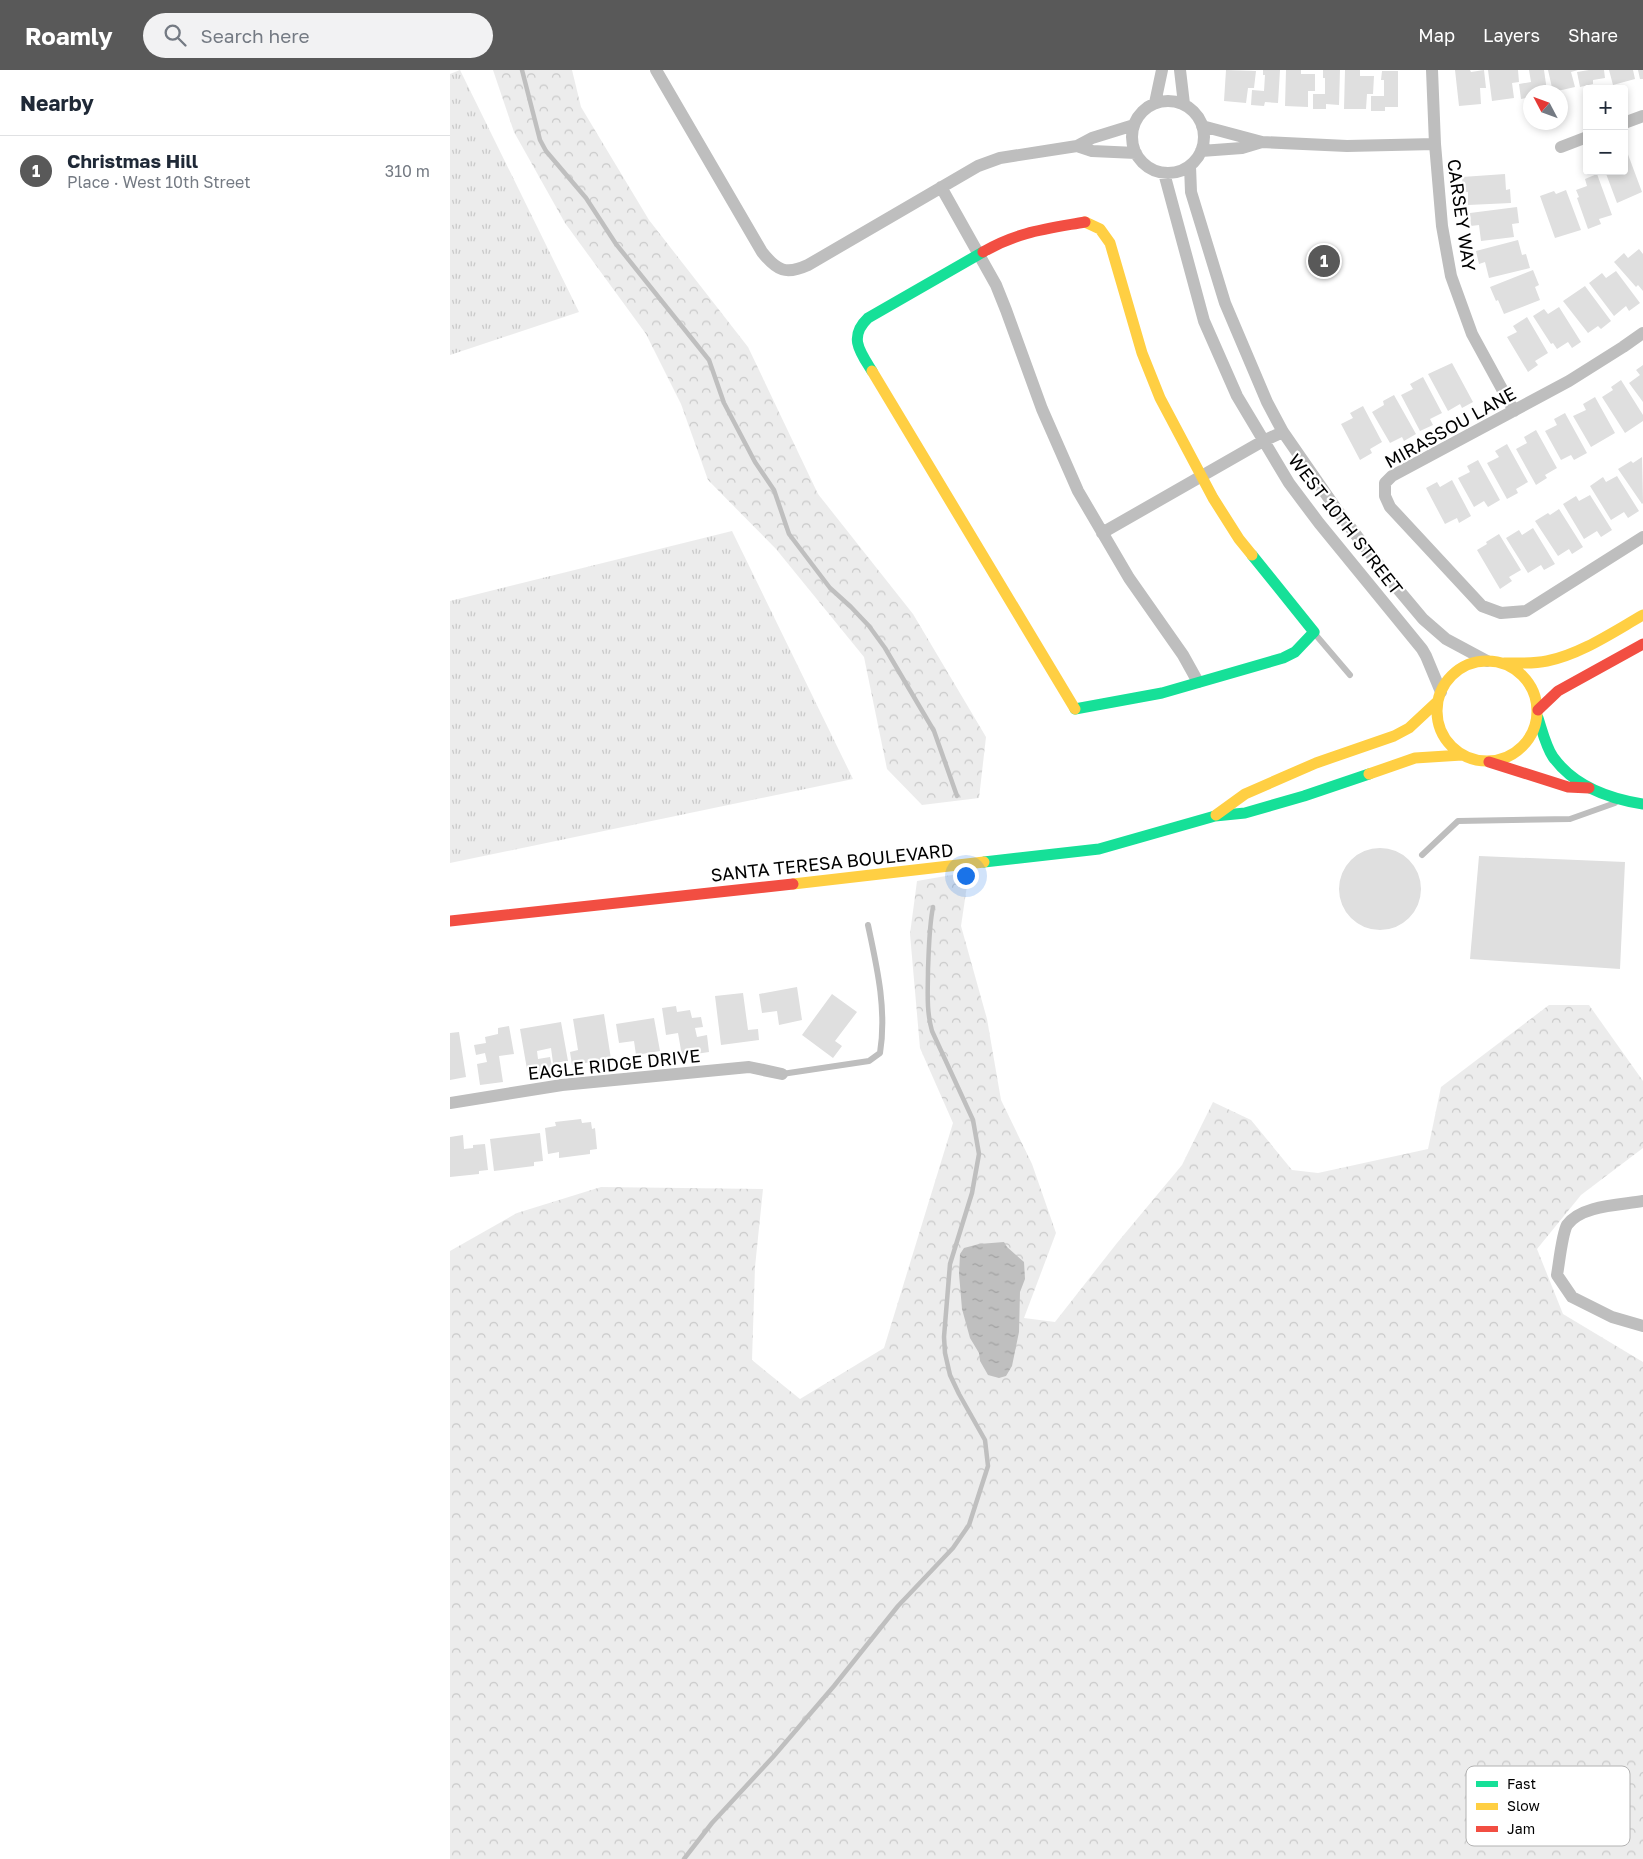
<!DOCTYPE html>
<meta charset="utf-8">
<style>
body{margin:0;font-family:"Golos Text",sans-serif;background:#f2f2f3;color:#1f2937}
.controls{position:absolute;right:15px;top:15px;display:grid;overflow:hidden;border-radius:5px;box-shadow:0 2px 8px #0003}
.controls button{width:45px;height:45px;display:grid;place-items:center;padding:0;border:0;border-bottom:1px solid #e0e1e3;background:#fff;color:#1f2937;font:25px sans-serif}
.compass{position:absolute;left:1073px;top:15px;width:45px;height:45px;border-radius:50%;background:#fff;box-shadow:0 2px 8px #0003;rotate:311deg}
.you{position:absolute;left:515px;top:805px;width:18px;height:18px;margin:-12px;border:4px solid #fff;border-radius:50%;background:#1a73e8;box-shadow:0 0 0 8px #1a73e833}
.badge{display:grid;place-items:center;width:32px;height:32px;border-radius:50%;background:#595959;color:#fff;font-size:16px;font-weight:700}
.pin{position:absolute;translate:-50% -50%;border:2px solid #fff;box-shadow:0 1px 5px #0006}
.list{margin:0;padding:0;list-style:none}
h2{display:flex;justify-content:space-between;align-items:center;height:65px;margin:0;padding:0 20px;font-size:21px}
h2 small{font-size:16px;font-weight:400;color:#747a83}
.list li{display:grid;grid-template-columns:32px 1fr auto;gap:15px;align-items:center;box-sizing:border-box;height:70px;padding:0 20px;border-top:1px solid #e0e1e3}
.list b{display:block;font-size:19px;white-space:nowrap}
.list p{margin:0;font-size:16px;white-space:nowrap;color:#747a83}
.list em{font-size:16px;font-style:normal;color:#747a83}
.icon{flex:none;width:28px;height:28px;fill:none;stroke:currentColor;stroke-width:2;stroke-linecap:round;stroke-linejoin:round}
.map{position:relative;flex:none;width:1193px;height:1789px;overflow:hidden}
header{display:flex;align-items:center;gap:30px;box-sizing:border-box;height:70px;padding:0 25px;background:#595959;color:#fff}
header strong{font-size:24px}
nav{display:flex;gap:28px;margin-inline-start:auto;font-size:18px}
.search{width:350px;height:45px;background:#f2f2f3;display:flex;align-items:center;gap:12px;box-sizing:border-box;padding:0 18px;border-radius:28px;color:#747a83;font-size:19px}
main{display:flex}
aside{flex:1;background:#fff}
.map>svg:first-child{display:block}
</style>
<header>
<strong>Roamly</strong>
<div class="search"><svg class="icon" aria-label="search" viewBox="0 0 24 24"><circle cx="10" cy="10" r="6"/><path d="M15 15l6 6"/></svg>Search here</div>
<nav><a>Map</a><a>Layers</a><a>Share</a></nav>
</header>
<main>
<aside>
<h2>Nearby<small></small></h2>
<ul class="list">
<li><span class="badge">1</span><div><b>Christmas Hill</b><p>Place · West 10th Street</p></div><em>310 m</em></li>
</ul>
</aside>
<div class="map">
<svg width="1193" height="1789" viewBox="0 0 1193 1789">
<defs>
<pattern id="grass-tufts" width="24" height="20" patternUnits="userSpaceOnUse" patternTransform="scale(1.25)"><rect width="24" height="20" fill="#ececec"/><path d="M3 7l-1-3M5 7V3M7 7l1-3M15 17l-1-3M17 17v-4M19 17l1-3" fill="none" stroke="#c9c9c9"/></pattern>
<pattern id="forest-crowns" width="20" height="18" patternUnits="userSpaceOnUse" patternTransform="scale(1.25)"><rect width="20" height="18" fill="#ececec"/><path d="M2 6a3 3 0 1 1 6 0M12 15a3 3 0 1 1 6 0" fill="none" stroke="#c9c9c9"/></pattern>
<pattern id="water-ripples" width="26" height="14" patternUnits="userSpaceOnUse" patternTransform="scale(1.25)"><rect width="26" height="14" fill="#bfbfbf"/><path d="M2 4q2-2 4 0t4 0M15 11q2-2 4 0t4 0" fill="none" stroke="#a2a2a2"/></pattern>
</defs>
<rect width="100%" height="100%" fill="#fff"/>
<path fill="url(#grass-tufts)" d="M10,0L129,242L0,285V4Z
M282,461L403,709L0,793V531Z"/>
<path fill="url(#forest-crowns)" d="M43,0H122L131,37L199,150L298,277L368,424L463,544L536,667L529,728L472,735L437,699L414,587L326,479L258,410L231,334L196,264L115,153L64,62Z
M519,802L511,856L537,949L551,1030L582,1094L606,1163L574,1248L605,1252L667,1173L732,1095L763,1032L801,1050L842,1100L868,1103L978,1079L991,1017L1099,935H1139L1193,1011V1078L1131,1125L1087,1179L1113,1244L1193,1292V1789H0V1181L67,1143L151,1117L313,1119L305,1197L302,1290L350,1329L434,1278L503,1053L470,978L460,864L467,811Z"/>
<path fill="url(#water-ripples)" d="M554,1172L557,1177L574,1192L575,1209L570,1222L569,1262L562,1296L556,1306L549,1308L538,1305L530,1291L529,1283L520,1268L512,1239L509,1204L510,1184L514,1178L529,1174Z"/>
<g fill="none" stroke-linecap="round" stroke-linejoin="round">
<path stroke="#bfbfbf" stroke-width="4.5" d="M72,0L90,70L96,81L136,128L166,174L259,290L274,333L305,392L324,420L339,464L380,518L401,537L419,556L435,578L484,661L507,726
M234,1789L262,1753L323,1687L384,1616L448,1536L503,1478L519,1455L538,1396L535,1370L509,1324L500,1305L495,1283L494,1267L500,1194L522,1123L529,1084L523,1050L482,961C476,940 478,920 478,899C479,878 479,857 483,837"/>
</g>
<path fill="#dfdfdf" d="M776,0L806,1L804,18H798L796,33L774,31Z
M813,0H830L828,33L815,32L814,36L801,35L802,20L814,21L815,5H813Z
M836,0H851V4H865V21H858V37L835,36Z
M873,0H890L889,35L876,34V39H863V24H875V8H873Z
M895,0H910V6H924L923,24H917L916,39H894Z
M1005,0H1020L1021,2L1034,0L1036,18H1030L1031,34L1009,36Z
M1038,0H1068L1069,12L1062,13L1064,28L1042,31Z
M1079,0H1094L1097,21L1080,22V27L1071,29L1069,14L1081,12Z
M1098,0H1128L1121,2L1125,17L1103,22Z
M1139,0H1154L1155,8L1143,10V14L1130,17L1127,2Z
M1159,0H1183L1185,9L1163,15Z
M1188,0H1193V9H1190Z
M932,1H948V37H935V41H921V26H934V10H931Z
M1176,79L1192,122L1167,133L1155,101H1174V80Z
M1055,104L1056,120L1060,119L1061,133L1018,135V122H1013L1012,107Z
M1147,104L1162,145L1149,149L1151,154L1138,159L1127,128L1129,127L1126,120L1137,116L1135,109Z
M1116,120L1131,160L1105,168L1090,126L1104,121L1106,124Z
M1067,137L1069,153L1062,154L1064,167L1031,171L1029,155L1021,156L1020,143Z
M1068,170L1072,185L1076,184L1080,198L1039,208L1035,192L1029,194L1026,181Z
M1189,179L1193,184V221L1188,215L1186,217L1164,192L1174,183L1178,188Z
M1083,200L1089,215L1085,217L1090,230L1054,244L1048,230L1046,231L1040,217Z
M1166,201L1190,233L1179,241L1176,236L1164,246L1139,213L1152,203L1156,208Z
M1135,216L1161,251L1151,259L1148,256L1138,263L1113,231Z
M1109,237L1131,272L1122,278L1118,272L1107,279L1103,273L1101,274L1083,246L1094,239L1098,244Z
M1077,247L1098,283L1085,291L1088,295L1078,302L1057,267L1067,262L1063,256Z
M1002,293L1023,332L1012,338L1010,334L998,341L978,304Z
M1193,295V332L1179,313L1190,305L1186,300Z
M973,307L992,343L980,349L983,355L970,361L951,325L963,319L960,314Z
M1171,310L1193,345V351L1175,363L1152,327L1163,320L1161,317Z
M944,325L966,364L954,371L952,367L940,373L922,342L934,335L933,331Z
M1145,327L1165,363L1141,377L1123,346L1136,340L1133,334Z
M913,336L932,372L920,379L922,383L910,390L891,354L903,348L900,343Z
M1115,343L1137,383L1124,390L1121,385L1111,390L1095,361L1107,355L1104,349Z
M1086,360L1107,398L1095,405L1097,408L1086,415L1066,379L1077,373L1074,367Z
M1057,374L1078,412L1066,419L1068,423L1057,429L1037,393L1049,387L1045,381Z
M1192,387L1193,433L1192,434L1168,399L1181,391L1183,393Z
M1028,390L1050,430L1038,437L1034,431L1024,437L1008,408L1020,402L1017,396Z
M1167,406L1189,441L1178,448L1174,442L1161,450L1140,416L1153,407L1156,412Z
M1002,410L1021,446L1009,453L1007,448L995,454L976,418L987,412L990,417Z
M1140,425L1162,460L1151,467L1147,461L1134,469L1113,434L1126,426L1129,431Z
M1109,439L1133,477L1122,484L1119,479L1108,486L1085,451L1098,443L1100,445Z
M1083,458L1105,494L1094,500L1091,495L1078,503L1056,468L1069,460L1072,465Z
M1049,464L1071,500L1059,507L1062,511L1050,519L1027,480L1037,474L1036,472Z
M889 819a41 41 0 1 1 82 0a41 41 0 1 1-82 0Z
M1029,786L1175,792L1170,899L1020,889Z
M347,917L352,950L329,955L327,941L312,943L309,924Z
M293,923L298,960L308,959L309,970L271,975L265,926Z
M382,924L407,942L385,971L392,976L383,988L352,965Z
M226,936L227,942L240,940L242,948L251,947L253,957L245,958L247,967L257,965L259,982L232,986L228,963L216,965L212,938Z
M154,944L161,989L122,995L120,982L128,980L123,949Z
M204,948L210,981L186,985L184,971L169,973L166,954Z
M111,952L118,991L103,993L101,978L87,981L88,989L100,987L103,1001L78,1005L70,959Z
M59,956L64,984L49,986L53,1012L30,1015L27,994L37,992L35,983L26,985L24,975L36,973L35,967L48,964V958Z
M9,962L16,1007L0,1010V963Z
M131,1049L132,1053L141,1052L142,1059L145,1058L147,1079L140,1080V1084L109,1088V1082L98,1084L95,1058L106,1056L105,1052Z
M90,1063L93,1091L84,1092V1096L44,1101L40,1069Z
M13,1065L14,1079L23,1078V1075L35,1074L38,1100L29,1101V1104L0,1107V1067Z"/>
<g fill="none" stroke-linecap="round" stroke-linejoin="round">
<path stroke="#bebebe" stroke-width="6" d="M865,564L900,605
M972,785L1008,751L1120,749L1165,733
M332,1004L419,991L430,983C437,940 427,897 418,855"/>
<path stroke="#bebebe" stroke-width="12" d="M206,0L312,182C327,201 336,205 358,195L528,96L550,88L627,76L642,68L684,55
M730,0L734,34
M982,0L985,74L992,156L1001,206L1022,264L1064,341
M682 67a36 36 0 1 1 72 0a36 36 0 1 1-72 0Z
M705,33L712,0
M1174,53L1193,46
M752,56L812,72L897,76L985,74
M627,76L642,81L686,83
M1111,77L1137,67
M751,81L792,78L812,72
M740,96L741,122L775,233L817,332L833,362L887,440L942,512L973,549L996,569L1037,591
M714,103L754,251L787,326L839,413L869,453L972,579L976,586L991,622
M491,117L546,215L556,240L592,339L628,421L679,508L733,585L748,612
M1193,263L1173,277L1119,311L942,406L935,413V426L940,437L1032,536L1051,543L1076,541L1193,467
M652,463L813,371L833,362
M0,1033L112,1015L299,997L332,1004
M1193,1131C1171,1135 1131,1135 1117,1155C1112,1164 1109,1194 1107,1205L1122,1227L1162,1247L1193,1256"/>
<path stroke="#16e098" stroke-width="11" d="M422,301C410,282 398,267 418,248L533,182
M625,639L712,623L833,588L845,582L864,562L802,485
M1088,648C1092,660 1096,677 1103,687C1124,716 1160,729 1193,734
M534,792L649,779L765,746L795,743L854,726L919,704"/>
<path stroke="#ffcf43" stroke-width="11" d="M635,152L650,159L660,173L692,283L710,328L763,428L789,469L802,485
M422,301L625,639
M987 641a50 50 0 1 1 100 0a50 50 0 1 1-100 0Z
M1054,593C1068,593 1083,594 1097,591C1131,584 1163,562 1193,545
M919,704L965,688L1012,685
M766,745L795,724L866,693L944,666L959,658L988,631
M343,814L534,792"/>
<path stroke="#f24e42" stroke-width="11" d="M533,182C567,162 596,159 635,152
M1088,640L1108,621L1193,574
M1039,692L1118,717L1139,718
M0,851L343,814"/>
</g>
<g text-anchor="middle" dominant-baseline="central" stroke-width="4.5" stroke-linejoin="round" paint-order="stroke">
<g font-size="18" fill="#000" stroke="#fff">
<text transform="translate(1012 145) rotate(82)">CARSEY WAY</text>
<text transform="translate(1000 357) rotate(-29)">MIRASSOU LANE</text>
<text transform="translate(896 454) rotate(52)">WEST 10TH STREET</text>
<text transform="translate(382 792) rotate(-6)">SANTA TERESA BOULEVARD</text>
<text transform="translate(164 994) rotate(-6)">EAGLE RIDGE DRIVE</text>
</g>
</g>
<rect x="1016" y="1696" width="164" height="80" rx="8" fill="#fff" stroke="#b2b2b2" stroke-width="1"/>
<rect x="1026" y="1711" width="22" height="6" fill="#16e098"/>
<rect x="1026" y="1733" width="22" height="7" fill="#ffcf43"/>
<rect x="1026" y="1756" width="22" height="6" fill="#f24e42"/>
<g font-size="14" fill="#000">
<text x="1057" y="1719">Fast</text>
<text x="1057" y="1741">Slow</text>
<text x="1057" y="1764">Jam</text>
</g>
</svg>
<div class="controls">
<button>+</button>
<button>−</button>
</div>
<svg class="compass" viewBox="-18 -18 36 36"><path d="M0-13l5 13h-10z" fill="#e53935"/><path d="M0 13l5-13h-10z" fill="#747a83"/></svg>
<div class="you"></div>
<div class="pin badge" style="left:874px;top:191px">1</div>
</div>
</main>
